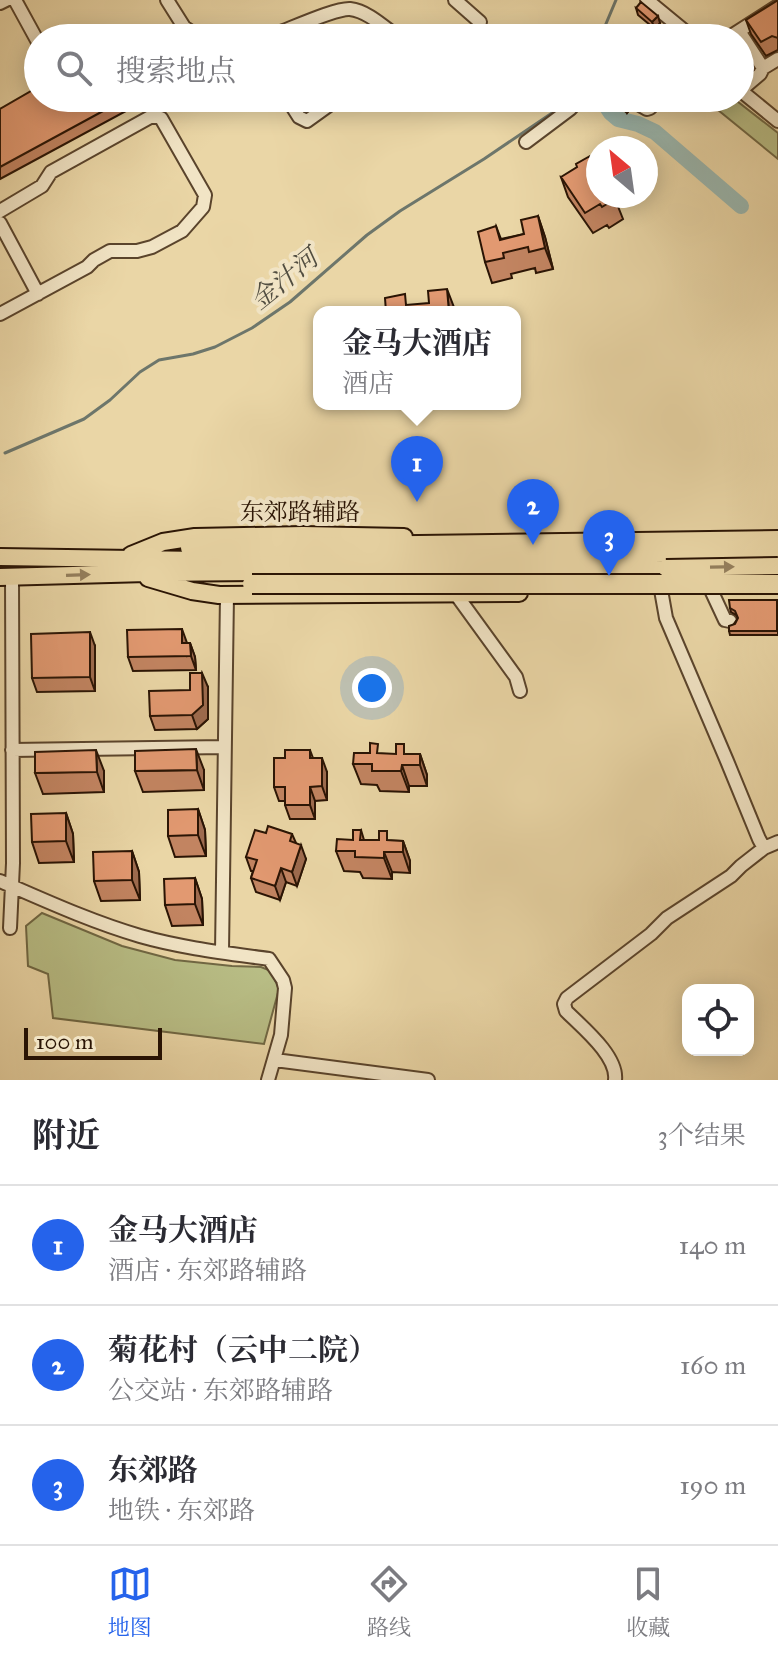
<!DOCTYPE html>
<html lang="zh">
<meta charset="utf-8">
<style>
body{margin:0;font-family:"IM FELL Great Primer","Noto Serif SC",serif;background:#f7f7f7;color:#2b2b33}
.controls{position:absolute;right:24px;bottom:24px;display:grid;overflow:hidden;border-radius:16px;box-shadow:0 4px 20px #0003}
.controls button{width:72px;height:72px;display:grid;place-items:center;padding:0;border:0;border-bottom:2px solid #e1e1e2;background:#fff;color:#2b2b33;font:40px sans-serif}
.compass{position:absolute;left:586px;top:136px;width:72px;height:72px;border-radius:50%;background:#fff;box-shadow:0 4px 20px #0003;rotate:331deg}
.scale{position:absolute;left:24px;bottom:20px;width:138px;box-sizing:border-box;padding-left:8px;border:4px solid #2a1404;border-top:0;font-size:22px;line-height:28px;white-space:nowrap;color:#2a1404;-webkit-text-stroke:6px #f1e4c5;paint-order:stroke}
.you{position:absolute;left:372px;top:688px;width:28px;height:28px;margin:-20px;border:6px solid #fff;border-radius:50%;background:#1a73e8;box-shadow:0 0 0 12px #1a73e833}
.badge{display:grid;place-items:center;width:52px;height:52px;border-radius:50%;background:#2563eb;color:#fff;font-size:26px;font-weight:700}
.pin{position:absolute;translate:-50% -66px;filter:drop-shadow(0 2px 4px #0008)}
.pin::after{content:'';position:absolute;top:42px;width:28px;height:24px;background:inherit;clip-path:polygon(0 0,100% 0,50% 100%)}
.popup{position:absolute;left:313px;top:306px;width:208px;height:104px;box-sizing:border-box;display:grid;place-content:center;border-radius:16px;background:#fff;filter:drop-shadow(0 2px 6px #0005);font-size:26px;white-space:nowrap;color:#7c7c81}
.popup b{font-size:30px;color:#2b2b33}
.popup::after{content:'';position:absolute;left:50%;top:100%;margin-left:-16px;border:16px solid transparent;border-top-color:#fff}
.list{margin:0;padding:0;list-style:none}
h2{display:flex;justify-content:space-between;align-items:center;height:104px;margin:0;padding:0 32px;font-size:34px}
h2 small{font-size:26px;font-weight:400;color:#7c7c81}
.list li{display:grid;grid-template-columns:52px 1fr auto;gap:24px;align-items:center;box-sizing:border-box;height:120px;padding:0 32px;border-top:2px solid #e1e1e2}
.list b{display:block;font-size:30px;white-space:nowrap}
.list p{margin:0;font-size:26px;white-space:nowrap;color:#7c7c81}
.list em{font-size:26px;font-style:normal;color:#7c7c81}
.icon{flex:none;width:44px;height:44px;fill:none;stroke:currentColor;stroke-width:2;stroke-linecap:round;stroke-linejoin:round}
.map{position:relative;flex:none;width:778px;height:1080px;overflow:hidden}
.search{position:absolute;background:#fff;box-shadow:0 4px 20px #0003;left:24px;right:24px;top:24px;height:88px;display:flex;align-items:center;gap:20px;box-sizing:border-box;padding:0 28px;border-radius:44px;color:#7c7c81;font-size:30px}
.sheet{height:464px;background:#fff}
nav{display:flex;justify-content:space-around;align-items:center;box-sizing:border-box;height:112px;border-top:2px solid #e1e1e2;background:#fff;font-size:22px;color:#7c7c81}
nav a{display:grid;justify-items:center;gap:4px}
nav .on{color:#2563eb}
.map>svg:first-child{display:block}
</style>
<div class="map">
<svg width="778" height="1080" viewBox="0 0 778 1080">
<rect width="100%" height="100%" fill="#ead6a6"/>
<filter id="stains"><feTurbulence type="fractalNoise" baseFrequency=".0025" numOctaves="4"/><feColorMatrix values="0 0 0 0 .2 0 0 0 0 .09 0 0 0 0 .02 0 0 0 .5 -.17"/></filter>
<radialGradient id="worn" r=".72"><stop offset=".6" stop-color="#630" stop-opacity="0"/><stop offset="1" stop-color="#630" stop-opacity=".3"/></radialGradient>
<path fill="#b8bd85" stroke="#716844" stroke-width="2" d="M709,98H733L778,133V159L707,101Z
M42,913L122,946L175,960L232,966L261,967L271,971L279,989L264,1044L53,1018L48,974L28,966L26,926Z"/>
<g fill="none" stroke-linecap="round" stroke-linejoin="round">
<path stroke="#6d766b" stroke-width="3" d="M600,38L616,0
M5,453L84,419L110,400L140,372L159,360L193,354L215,347L252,328L290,302L367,235L400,211L484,159L555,111L568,98"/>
<path stroke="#9ab7af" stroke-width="16" d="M601,98L611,113L618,119L638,124L655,132L741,206"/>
<g stroke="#5a442c" stroke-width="16">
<path id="minor" d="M15,0L38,42
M167,0L184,27L200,38
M455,0L480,22
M647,0L693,38
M0,3L6,0
M739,31L763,68L778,59
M265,38C284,32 334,8 350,9C368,11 385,28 399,38
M728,38L778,6
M740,90L778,121
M740,91L760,74L763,68
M287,98L299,117L307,121L339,98
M628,98L647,109L650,108L659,98
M526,142L570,109L580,98
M0,211L42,186L51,172L152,116L161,118L205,195L203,207L182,231L152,247L137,251H110L94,260L87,267L0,314
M0,223L38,294
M661,590L666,618L727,761L759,839L764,848
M711,590L725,620L730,621
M455,593L516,677L520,691
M12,750L224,747
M0,881C46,901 92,922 140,936C182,948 226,953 269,959L283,980L285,988L281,1035L268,1080
M10,928L13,863L12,577
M222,952L227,595
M275,1060L428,1080
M615,1080C618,1056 582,1027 566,1011L564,1004L567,998L651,934L667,918L731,876L741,866L764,848L778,842"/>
</g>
<g stroke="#2a1404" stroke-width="20">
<path id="major" d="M131,555L163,542L195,537L303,535L404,537
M0,557L200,560L778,552
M0,577L147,573L666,568L677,573
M148,578L192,591L219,595L519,593"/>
</g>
<g stroke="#2a1404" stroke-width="22">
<path id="highway" d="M190,548L778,540"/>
</g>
<use href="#minor" stroke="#f1e4c5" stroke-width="12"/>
<use href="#major" stroke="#ead6a6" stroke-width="16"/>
<use href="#highway" stroke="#ead6a6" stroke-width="18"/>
<g stroke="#2a1404" stroke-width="20" stroke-linecap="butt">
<path id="major-bridge" d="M666,568L778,566"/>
</g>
<g stroke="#2a1404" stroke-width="22" stroke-linecap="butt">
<path id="highway-bridge" d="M252,584H778"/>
</g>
<use href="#major-bridge" stroke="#ead6a6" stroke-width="16"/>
<use href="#highway-bridge" stroke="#ead6a6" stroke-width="18"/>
</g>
<path fill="#c28461" stroke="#2a1404" stroke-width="2" d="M778,0V50L766,56L751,34L746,20Z
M636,8L660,23L655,29L638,15Z
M38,98H137L139,104L0,179V109Z
M610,98H626L630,109L627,113Z
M561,177L615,199L623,219L609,228L607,225L593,233L568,197Z
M538,216L545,237L553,269L536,273L535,268L511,274L512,278L492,283L485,262L496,226L501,239L524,234Z
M778,602V635H730L729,631L738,618L736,615L731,612L730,608Z
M187,643H190L195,657L196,670L133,671L128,657Z
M95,646V691L37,692L32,678Z
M208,687V719L197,729L155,730L150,716Z
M310,750L313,758L327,772V800L315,801V819H290L285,805V801H279L274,787L285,758Z
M408,754H420L427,775V786H409V792L380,791L377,785L361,784L353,764Z
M204,770V790L143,792L135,771Z
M104,771V792L43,794L35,773Z
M198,809L205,830L206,856L175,857L168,836Z
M66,813L73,834L74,862L39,863L32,842Z
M361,830L364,840L403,841L410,861V873L392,872V879L363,878L360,872L344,871L336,851L353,840Z
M266,833L292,834L296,843L306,859L297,886L286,882L280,900L256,892L251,878L253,871H251L246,857Z
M132,851L139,872L140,900L101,901L94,881Z
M195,878L202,899L203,925L172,926L165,905Z"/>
<path fill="#9e6b4f" stroke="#2a1404" stroke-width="2" d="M658,16L660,23L655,29L652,22Z
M621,98H626L630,109L627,113Z
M538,216L545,237L553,269L545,248Z
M447,289L455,310V312H449Z
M182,629L187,643V657L182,643Z
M90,632L95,646V691L90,677Z
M190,643L195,657L196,670L191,656Z
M202,673L208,687V719L197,729L192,715Z
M196,749L204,770V790L197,770Z
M96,750L104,771V792L97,772Z
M420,754L427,775V786L420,765Z
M322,758L327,772V800L322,786Z
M402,765L409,786V792L401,771Z
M310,787L315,801V819L310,805Z
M198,809L205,830L206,856L198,835Z
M66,813L73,834L74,862L66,841Z
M403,841L410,861V873L403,852Z
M301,845L306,859L297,886L292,872Z
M132,851L139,872L140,900L132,880Z
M384,852L392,872V879L384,858Z
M281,868L286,882L280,900L275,886Z
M195,878L202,899L203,925L195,904Z"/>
<path fill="#e29971" stroke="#2a1404" stroke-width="2" d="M778,0V38L772,36L761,42L746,20Z
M641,2L658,16L652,22L636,8Z
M38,87V98H127L0,167V109Z
M590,156L598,170V196H614L615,199L602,207L600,204L585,213L561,177L577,167L576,164Z
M538,216L545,248L529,252L528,247L503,253L504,258L485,262L478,232L496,226L500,240L524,234L521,220Z
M447,289L449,312H386L385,298L405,294L406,305L429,303L428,291Z
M729,600H777V631H729V626L735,624L738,618L735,611L730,608Z
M182,629V643H190L191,656L128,657L127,630Z
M90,632V677L32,678L31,634Z
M190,673H202L203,705L192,715L150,716L149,691L190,690Z
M370,743L378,744L377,753L396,754V744H404V754H420V765H402L401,771H372V764H353L354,753H370Z
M196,749L197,770L135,771V751Z
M96,750L97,772L35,773V752Z
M285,750H310V758H322V786L310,787V805H285V787H274V758H285Z
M198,809V835L168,836V810Z
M66,813V841L32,842L31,814Z
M268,826L292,834L290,841L301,845L292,872L281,868L275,886L251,878L257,860L246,857L255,830L266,833Z
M353,830H361L360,840H379V831H387V840L403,841V852H384V858L355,857V851H336L337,839L353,840Z
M132,851V880L94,881L93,852Z
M195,878V904L165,905L164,879Z"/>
<defs><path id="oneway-solid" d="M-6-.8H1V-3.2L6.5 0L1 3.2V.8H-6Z" transform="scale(2)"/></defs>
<g fill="#947f5d">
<use href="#oneway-solid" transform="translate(722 567) rotate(-1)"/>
<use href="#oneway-solid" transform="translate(78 575) rotate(-2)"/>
</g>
<g text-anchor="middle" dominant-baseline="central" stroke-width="8" stroke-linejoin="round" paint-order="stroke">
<g font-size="24" fill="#2a1404" stroke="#f1e4c5">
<text x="300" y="512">东郊路辅路</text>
</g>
<g font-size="26" font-style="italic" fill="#514d40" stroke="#f1e4c5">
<text transform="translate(284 279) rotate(-39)">金汁河</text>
</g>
</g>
<rect width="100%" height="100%" filter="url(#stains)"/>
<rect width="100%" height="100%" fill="url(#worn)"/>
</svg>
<div class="controls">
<button><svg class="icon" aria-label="locate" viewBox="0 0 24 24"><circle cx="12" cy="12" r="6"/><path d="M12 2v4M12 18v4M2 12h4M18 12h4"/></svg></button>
</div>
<svg class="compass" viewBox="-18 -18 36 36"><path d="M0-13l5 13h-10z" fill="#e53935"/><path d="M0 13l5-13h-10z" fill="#7c7c81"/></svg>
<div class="scale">100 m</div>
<div class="you"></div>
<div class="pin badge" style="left:417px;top:502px">1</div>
<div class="popup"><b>金马大酒店</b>酒店</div>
<div class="pin badge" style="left:533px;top:545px">2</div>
<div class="pin badge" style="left:609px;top:576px">3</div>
<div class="search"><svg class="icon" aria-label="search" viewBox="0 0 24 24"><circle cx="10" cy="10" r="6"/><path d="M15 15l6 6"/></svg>搜索地点</div>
</div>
<section class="sheet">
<h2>附近<small>3个结果</small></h2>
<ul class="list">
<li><span class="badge">1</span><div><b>金马大酒店</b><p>酒店 · 东郊路辅路</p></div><em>140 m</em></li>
<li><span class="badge">2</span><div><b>菊花村（云中二院）</b><p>公交站 · 东郊路辅路</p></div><em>160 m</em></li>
<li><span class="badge">3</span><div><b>东郊路</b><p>地铁 · 东郊路</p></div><em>190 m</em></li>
</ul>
</section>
<nav>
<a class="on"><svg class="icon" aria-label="map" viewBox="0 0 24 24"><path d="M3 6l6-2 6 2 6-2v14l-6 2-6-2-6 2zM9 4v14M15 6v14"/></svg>地图</a>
<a><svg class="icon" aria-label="directions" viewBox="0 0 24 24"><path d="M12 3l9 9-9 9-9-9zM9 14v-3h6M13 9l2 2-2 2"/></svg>路线</a>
<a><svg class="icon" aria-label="saved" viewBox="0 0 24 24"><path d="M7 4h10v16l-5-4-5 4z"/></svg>收藏</a>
</nav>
